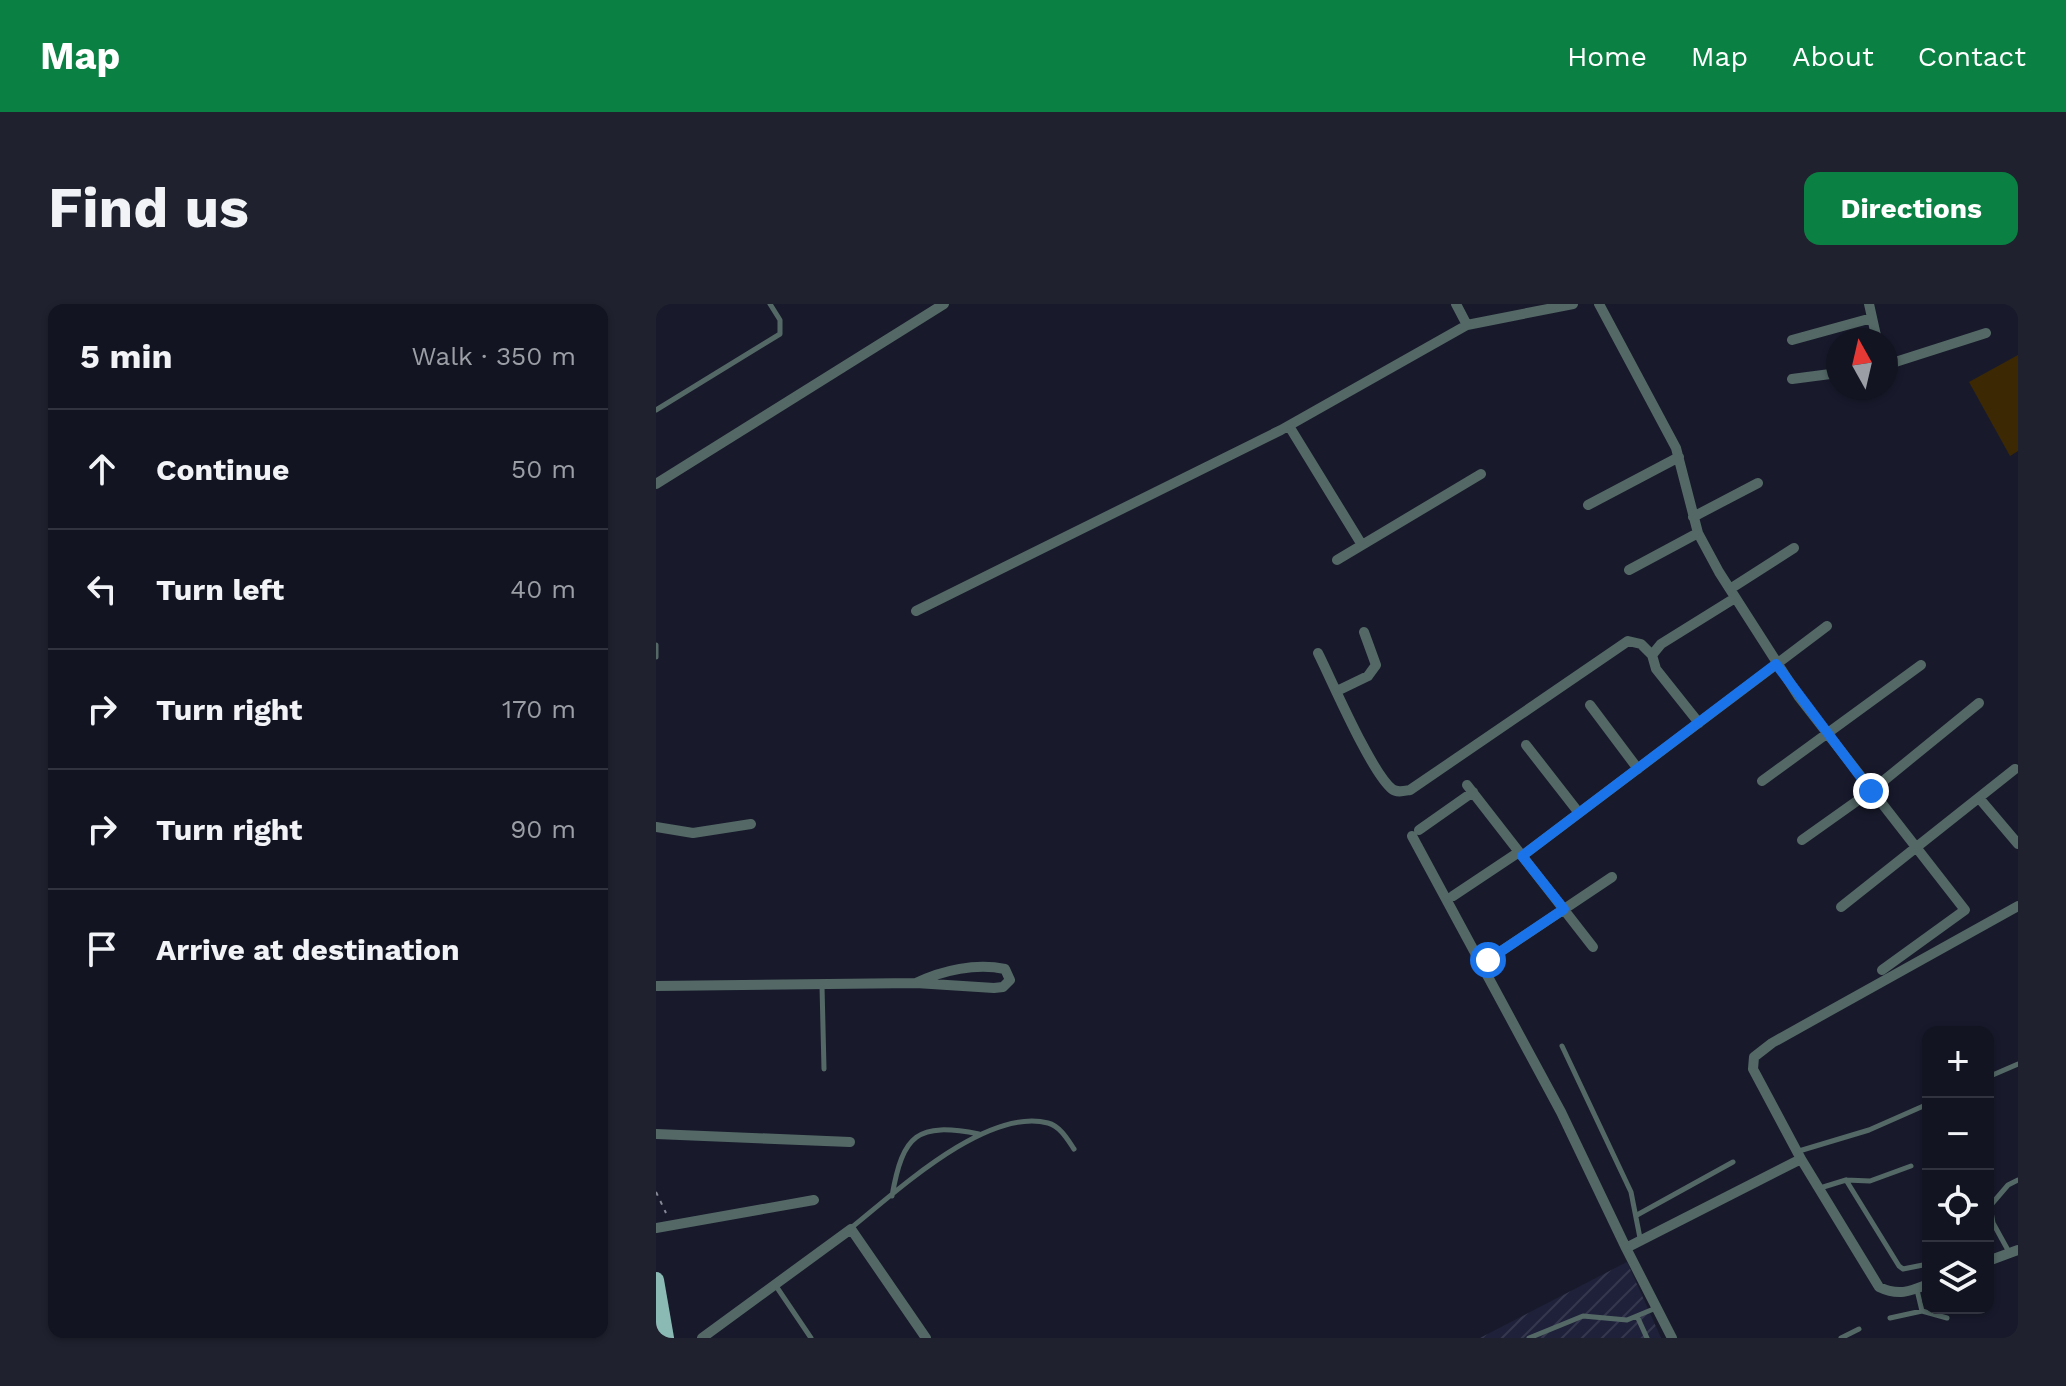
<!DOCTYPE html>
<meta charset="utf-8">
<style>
body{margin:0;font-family:"Work Sans",sans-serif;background:#1f212e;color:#f1f3f6}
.controls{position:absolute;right:24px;bottom:24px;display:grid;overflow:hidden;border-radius:16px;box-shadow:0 2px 6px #0004}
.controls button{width:72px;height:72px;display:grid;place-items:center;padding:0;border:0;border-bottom:2px solid #31333f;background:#121421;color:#f1f3f6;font:40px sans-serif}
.compass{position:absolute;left:1170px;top:24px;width:72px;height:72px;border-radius:50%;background:#121421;box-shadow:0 2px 6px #0004;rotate:352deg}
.stop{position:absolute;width:24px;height:24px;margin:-18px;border:6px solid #1a73e8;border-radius:50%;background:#fff}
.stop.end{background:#1a73e8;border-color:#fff;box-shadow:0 2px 8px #0008}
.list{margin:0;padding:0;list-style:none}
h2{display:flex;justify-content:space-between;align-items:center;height:104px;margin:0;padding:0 32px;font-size:34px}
h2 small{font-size:26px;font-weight:400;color:#9c9ea5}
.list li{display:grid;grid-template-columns:52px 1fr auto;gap:24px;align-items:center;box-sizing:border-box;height:120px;padding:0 32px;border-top:2px solid #31333f}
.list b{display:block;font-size:30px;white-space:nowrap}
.list em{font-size:26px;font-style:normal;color:#9c9ea5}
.icon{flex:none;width:44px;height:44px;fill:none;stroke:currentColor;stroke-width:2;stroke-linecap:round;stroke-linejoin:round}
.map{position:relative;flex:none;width:1362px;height:1034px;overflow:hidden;border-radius:16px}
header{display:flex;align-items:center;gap:48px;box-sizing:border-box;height:112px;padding:0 40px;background:#0b8043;color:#fff}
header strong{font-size:38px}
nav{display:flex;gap:44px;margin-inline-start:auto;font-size:28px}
.intro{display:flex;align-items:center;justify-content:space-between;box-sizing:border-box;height:192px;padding:0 48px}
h1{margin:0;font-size:56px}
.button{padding:20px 36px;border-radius:16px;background:#0b8043;color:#fff;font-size:28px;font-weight:700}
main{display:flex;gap:48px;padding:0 48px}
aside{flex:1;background:#121421;border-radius:16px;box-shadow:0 2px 6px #0004}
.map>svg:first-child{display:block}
</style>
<header>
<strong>Map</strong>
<nav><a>Home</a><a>Map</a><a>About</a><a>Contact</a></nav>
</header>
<div class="intro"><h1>Find us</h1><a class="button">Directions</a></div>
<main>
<aside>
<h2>5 min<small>Walk · 350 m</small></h2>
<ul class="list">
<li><svg class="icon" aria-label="ahead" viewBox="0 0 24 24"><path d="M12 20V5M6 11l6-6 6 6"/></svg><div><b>Continue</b></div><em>50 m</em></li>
<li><svg class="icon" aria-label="left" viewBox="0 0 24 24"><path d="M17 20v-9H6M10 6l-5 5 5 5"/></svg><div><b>Turn left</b></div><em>40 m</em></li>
<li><svg class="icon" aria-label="right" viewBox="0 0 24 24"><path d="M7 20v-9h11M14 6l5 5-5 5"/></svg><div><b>Turn right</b></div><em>170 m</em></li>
<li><svg class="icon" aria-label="right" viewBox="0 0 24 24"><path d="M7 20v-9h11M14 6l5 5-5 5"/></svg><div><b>Turn right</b></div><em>90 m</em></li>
<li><svg class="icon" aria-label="arrive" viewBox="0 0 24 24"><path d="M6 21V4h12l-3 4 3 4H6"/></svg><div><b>Arrive at destination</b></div></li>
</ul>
</aside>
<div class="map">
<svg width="1362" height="1034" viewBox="0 0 1362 1034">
<defs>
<pattern id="industrial-furrows" width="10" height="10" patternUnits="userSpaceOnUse" patternTransform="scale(2)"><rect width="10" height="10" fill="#1f213a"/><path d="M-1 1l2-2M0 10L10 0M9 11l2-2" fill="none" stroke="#35374e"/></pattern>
</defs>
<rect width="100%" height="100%" fill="#181a2c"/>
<path fill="url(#industrial-furrows)" d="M971,958L1005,1034H824Z"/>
<path fill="#3c2903" d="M1362,51V147L1354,152L1313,78Z"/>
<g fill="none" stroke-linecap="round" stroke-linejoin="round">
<path stroke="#878997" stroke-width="2" stroke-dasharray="4 6" stroke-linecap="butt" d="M0,888L10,909"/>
<path stroke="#546966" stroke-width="5" d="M0,106L124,30V16L114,0
M0,341V353
M166,682L168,765
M906,742L975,888L984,934
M1332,773L1362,760
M1143,847L1213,826L1272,800
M1190,876L1243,962L1247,965L1272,960
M1164,884L1190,876L1214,877L1255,862
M236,892C247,830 261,818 323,830
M981,911L1077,858
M195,924C240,888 330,803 392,819C404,822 412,836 418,845
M1353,948L1337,919L1334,902L1352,881L1362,876
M120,982L155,1034
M1266,1007L1291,1014
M981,1012L991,1034
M1234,1014L1266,1007L1261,986
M873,1034L927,1012L971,1016L1000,1004
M1185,1034L1203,1025"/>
<path stroke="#546966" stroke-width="10" d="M943,0L1020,144L1042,229L1063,268L1143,393L1309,606L1226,666
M1213,0L1221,36
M811,21L917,0
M1136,36L1216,14
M1230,61L1330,29
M1136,75L1182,69
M633,122L706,241
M0,180L288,0
M932,201L1023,153
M1037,213L1102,179
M681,256L825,170
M973,266L1042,229
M1074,285L1138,244
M260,307L625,126L811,21L800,0
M662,349C676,377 715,468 736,485C741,489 748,487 754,486L972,337L985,340L996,351
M681,387L712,372L720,361L708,328
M934,401L982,465
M1043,419L1000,365L996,351L1005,340L1079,294
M870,441L923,509
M1106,477L1265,361
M811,481L937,643
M1323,494L1362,540
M0,523L37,529L95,520
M763,526L817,488
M756,532L905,808L970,944
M1146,536L1215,487L1323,399
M866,552L1171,322
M797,592L863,548
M1185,603L1359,465
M832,656L956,573
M0,682L260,679L338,684L347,683L354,676L349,665C320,659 287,666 260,679
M0,830L194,838
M1145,855L1223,983C1242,992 1253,988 1272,980
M0,924L158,896
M1332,957L1362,946
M46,1034L195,925L270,1034
M1016,1034L970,944L1145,855L1097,765L1098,753L1116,739L1362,602"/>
<path stroke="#8bb9b3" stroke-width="16" d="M0,976L10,1034"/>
</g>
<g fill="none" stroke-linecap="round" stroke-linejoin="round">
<path stroke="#1a73e8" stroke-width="10" d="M832,656L908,605L866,552L1120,360L1215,487"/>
</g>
</svg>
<div class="controls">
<button>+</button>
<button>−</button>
<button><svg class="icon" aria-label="locate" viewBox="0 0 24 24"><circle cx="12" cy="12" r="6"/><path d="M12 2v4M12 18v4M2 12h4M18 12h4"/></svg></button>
<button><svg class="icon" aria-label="layers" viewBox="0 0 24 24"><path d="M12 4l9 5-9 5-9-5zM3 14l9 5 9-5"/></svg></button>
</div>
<svg class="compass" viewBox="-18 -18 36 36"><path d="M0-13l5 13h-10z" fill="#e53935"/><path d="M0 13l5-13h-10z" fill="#9c9ea5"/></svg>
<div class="stop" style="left:832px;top:656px"></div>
<div class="stop end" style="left:1215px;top:487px"></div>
</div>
</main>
